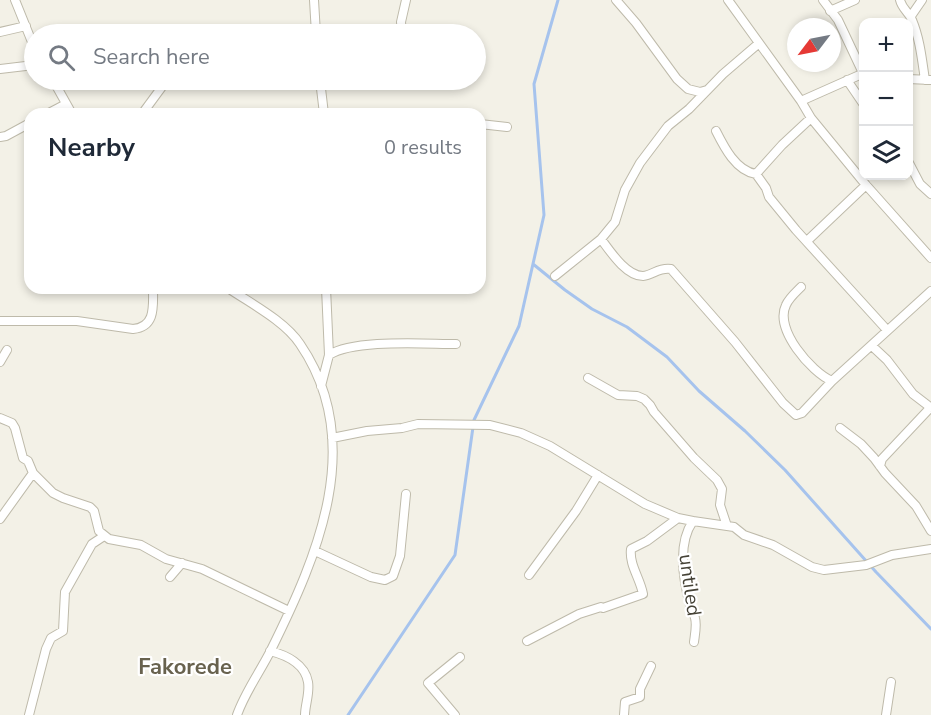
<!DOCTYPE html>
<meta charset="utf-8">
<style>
body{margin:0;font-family:"Nunito Sans",sans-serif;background:#f6f6f7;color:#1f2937}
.controls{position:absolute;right:18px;top:18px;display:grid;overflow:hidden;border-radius:12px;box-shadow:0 3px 9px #0003}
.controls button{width:54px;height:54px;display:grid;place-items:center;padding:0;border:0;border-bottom:2px solid #e0e1e3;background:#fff;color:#1f2937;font:30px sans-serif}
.compass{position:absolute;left:787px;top:18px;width:54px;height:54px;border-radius:50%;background:#fff;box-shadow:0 3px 9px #0003;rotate:238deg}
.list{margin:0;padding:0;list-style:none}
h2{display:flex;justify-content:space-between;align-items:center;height:78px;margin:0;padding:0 24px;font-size:26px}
h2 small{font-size:20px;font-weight:400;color:#747a83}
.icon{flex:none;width:33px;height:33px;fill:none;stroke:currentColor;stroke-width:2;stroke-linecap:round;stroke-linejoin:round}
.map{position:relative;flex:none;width:931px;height:715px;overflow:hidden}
.search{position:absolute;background:#fff;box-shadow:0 3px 9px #0003;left:24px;top:24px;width:462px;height:66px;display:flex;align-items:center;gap:15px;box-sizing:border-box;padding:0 21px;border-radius:33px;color:#747a83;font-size:22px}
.panel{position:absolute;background:#fff;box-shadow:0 3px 9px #0003;left:24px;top:108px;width:462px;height:186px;border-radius:18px}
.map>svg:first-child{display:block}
</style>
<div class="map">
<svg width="931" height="715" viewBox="0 0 931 715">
<rect width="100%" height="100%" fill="#f3f1e7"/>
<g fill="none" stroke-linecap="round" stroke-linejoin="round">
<path stroke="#a6c3ed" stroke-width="3" d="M533,264L565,290L592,309L627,327L667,357L699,391L745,431L785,470L876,572L931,629
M348,715L455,555L474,420L519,326L544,215L534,84L558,0"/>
<g stroke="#bebaaa" stroke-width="10">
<path id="minor" d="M15,0L34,47
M314,0L316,34
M616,0L636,23L677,79L688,89L700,92L707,90
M728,0L801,101L811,118L866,185L931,258
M823,0L838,20L863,73
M900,0C902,9 909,12 912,20C920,39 922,60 925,80
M830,11L855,0
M911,16L922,0
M0,32L26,26
M402,34L401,22L406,0
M0,69L34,65
M908,79L931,80
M53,80L72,114
M320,80L324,114
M847,80L864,105
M801,101L864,73
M47,114L66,104
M142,114L167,80
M480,124L507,127
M716,131C724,147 736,171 756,174L766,188L769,197L796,230L887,330
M0,137L6,136L30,123
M908,161L920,184L931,194
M756,174L782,145L811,118
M601,239C610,251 626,276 643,276C653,275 659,267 671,269L735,342L783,403L796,415L802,413L832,381L931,291
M807,241L866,185
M555,276L601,239L615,222L625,190L640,163L668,126L689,109L723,74L758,44
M801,287C796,292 789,298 786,305C774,329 811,372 832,381
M228,288C250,303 285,321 300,344C367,442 318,555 271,650C260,672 245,692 237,715
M0,321H77L133,329C156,327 153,306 153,288
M872,346L887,360L913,394L930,407
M329,355C355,339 423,344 456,344
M0,362L7,350
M588,378L618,395L637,396L644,399L650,405L654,412L694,458L717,480L722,489L720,505L727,526
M321,386L329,355L326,288
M0,418L12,423L15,428L23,458L28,461L33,473L53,493L63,498L90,507L94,511L99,531L109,539L141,545L166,559L202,569L289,611
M840,428L861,444L874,458L885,473L916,506L931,531
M332,438L367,431L402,428L418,424L490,425L521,433L550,446L645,504L678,518L693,521
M880,466L882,459L931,407
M0,519L33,473
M315,551L371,577L385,580L393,576L400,556L406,494
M529,575L576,511L598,475
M170,577L182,563
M527,641L579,614L601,607L603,608L643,594C640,578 629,565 631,549L647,541L678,518
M694,642C695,634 697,625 695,618C694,613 691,609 690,605C683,579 677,544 693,521L734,527L744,535L773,545L812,567L824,570L866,565L892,555L931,549
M270,651C286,655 305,664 308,682C310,693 305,705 305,715
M29,715L46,649L51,638L63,631L65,592L92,544L104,536
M455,715L428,683L460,657
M624,715L625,702L640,697V689L651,666
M886,715L891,682"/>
</g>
<use href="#minor" stroke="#fff" stroke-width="8"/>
</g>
<g text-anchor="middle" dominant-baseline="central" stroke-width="4.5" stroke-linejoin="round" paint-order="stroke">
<g font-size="20" fill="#454236" stroke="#fff">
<text transform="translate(690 585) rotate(82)">untiled</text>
</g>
<g font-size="22" font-weight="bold" fill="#68624e" stroke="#fff">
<text x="185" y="667">Fakorede</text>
</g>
</g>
</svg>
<div class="controls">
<button>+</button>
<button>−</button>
<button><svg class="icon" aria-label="layers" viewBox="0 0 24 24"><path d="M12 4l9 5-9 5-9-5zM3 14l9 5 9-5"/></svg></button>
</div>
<svg class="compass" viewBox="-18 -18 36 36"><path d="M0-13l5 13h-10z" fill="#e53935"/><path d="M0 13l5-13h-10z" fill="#747a83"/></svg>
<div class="search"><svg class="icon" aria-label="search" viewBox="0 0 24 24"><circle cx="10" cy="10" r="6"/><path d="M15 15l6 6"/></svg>Search here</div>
<section class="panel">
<h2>Nearby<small>0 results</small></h2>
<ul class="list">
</ul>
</section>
</div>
